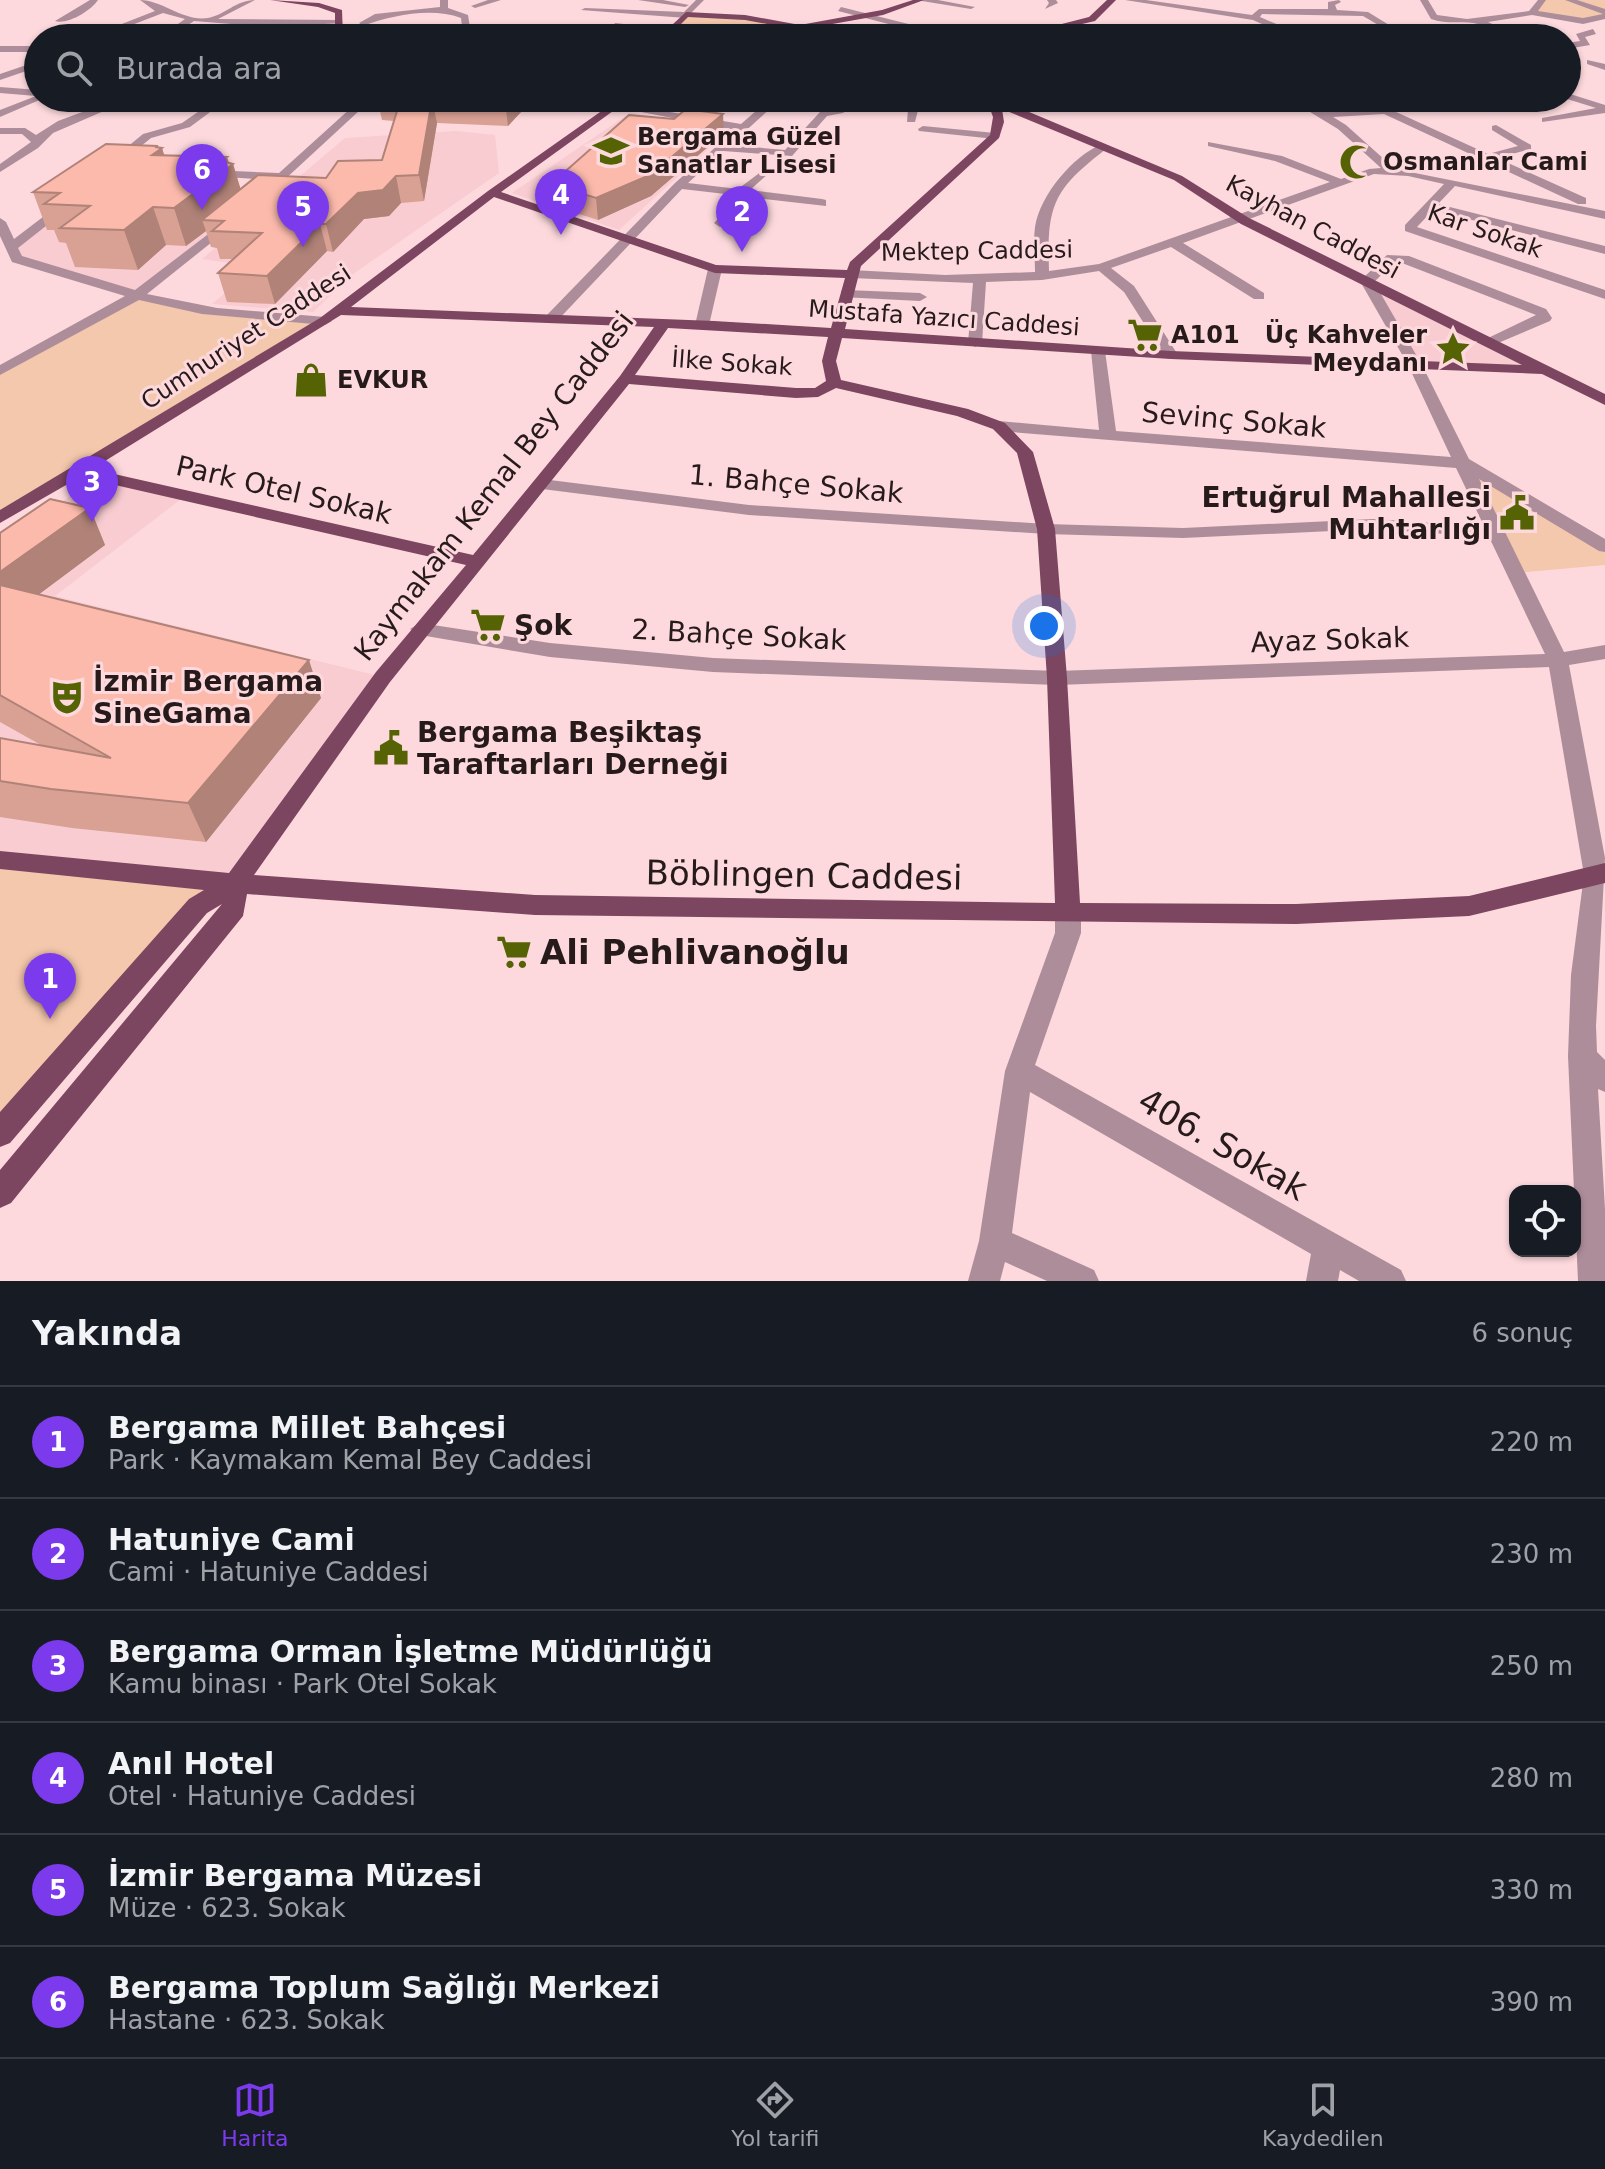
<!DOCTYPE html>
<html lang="tr">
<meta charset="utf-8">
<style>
body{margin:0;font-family:"DejaVu Sans",sans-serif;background:#242831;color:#f1f3f6}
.controls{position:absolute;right:24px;bottom:24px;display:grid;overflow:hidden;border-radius:16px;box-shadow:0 2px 6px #0004}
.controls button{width:72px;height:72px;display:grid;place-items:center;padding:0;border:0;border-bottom:2px solid #363941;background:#171b24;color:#f1f3f6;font:40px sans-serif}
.you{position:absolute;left:1044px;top:626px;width:28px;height:28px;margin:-20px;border:6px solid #fff;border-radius:50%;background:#1a73e8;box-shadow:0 0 0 12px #1a73e833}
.badge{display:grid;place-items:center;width:52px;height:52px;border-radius:50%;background:#7c3aed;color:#fff;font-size:26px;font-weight:700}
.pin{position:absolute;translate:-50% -66px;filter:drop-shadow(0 2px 4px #0008)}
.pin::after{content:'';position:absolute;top:42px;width:28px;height:24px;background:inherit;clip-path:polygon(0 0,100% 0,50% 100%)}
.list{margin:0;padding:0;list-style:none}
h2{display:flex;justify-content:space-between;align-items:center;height:104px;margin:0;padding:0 32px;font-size:34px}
h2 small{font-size:26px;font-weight:400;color:#9ea1a6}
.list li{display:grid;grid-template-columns:52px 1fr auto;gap:24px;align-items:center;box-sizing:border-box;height:112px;padding:0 32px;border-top:2px solid #363941}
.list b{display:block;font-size:30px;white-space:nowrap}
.list p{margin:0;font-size:26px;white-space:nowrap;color:#9ea1a6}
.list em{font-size:26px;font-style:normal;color:#9ea1a6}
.icon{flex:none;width:44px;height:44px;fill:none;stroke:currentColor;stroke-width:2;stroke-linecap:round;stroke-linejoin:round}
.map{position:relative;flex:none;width:1605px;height:1281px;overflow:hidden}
.search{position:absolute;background:#171b24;box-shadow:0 2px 6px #0004;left:24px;right:24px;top:24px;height:88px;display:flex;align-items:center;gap:20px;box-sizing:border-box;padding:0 28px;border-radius:44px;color:#9ea1a6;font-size:30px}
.sheet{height:776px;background:#171b24}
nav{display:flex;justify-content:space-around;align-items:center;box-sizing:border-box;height:112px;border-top:2px solid #363941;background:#171b24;font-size:22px;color:#9ea1a6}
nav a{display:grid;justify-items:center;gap:4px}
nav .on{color:#7c3aed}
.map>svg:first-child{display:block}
</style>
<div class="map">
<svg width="1605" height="1281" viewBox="0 0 1605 1281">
<rect width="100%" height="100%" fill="#fdd9dd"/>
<path fill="#f8ccd1" d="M630,113L729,130L619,230L512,193Z
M456,131L495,135L499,173L353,274L313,312L212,304L256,267L202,259L345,138Z
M74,200L234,219L137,295L17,259L13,246Z
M1370,290L1385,291L1546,370L1415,365Z
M96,478L181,499L55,596L383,677L235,883L0,860V545Z"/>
<path fill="#f4c8ac" d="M1542,0H1605V16L1594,21L1536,11Z
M721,14L797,27L768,38H662L686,15Z
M137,295L201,310L325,321L0,518V371Z
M1464,463L1605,547V565L1517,573Z
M0,860L235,883L0,1133Z"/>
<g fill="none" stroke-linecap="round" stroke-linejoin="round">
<path fill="#ae8d9b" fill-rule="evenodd" d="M90,0H98C91,11 67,25 55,21Z
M140,0C162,0 184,22 208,18C225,15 236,0 255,0L218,19L339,20L343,23L267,27L194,21L168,38H158L185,19L163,13L98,38H86L155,11Z
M440,0H448V8L468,15L471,34L476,36L495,30L499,33C490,39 472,41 463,35L461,18C432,7 392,15 363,26L359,23L375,14L440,7Z
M488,0H501L475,8L471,6Z
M638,0H663L689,5L685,7Z
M696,0H704L686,18L581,10L585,8L684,12Z
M916,0H938L975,7L971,9Z
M1047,0H1056L1058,3L1045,9L1049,3Z
M1125,0H1146L1252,15L1259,9H1328V2L1339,0L1341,2L1335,5L1337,10L1368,12L1394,28L1299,34L1304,38H1293L1253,20ZM1262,14L1363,16L1380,26L1288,29L1260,17Z
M1420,0H1428L1437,15L1467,19L1529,11L1538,0H1546L1538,11L1583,18L1603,14L1565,0H1577L1605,9V19L1583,24L1532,15L1488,22L1522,38C1505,38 1494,28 1478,24C1462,20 1447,25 1431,19Z
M841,7L956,36L957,38H943L838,11Z
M615,23L667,29L671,32L667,35L612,28Z
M1035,29L1074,35L1078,38L1032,34Z
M1593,29L1596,34L1585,37L1590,45L1567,49V43L1580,41L1576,34Z
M1098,33L1101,38H1091Z
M0,46H38V52H0Z
M1587,60L1605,64V70L1587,64Z
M38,61V67L0,80V74Z
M0,87L38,90V98H44L0,117V110L36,96L0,93Z
M1567,93L1605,105V113L1542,122V118L1596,108L1564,98H1567Z
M120,98H134L53,133L38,148L0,172V164L31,142L22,134H0V128H25L36,135L58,121Z
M218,98H229L190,127L151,138L119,164L109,162L143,134L182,123Z
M362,98H373L269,194L259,192L272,180L210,176L204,173L210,170L279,173Z
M771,98H782L730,145L785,150L820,112L836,109L853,98H865L843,113L827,116L792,156L723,151L688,183L738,189L762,171L768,174L750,190L822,199L826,200V206L747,197V204L720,227L714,223L737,200L734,195L682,189L556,322H546V316L675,183L735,130L615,107L611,106V102L741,124Z
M1171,98H1181L1171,109L1166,106Z
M1287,98H1299L1323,112L1399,105V109L1394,111L1488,154L1518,146L1492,130V126L1496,125L1531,145V149L1497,158L1586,198V204H1578L1384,114L1333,117L1346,125L1395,169L1605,211V219L1455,186L1438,204L1605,246V254L1433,210L1417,227L1605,290V299L1405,231V225L1444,184L1408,176L1374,174L1183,243L1264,293V299H1254L1171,247L1111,268L1134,286L1178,355L1171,359L1166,358L1124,292L1099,271L1042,280L986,282L982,343L975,347L968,343L973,283L851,278L844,274L851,270L945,275L1035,272C1035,257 1033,242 1035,227C1040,195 1073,156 1102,144L1107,147L1106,149C1053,190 1047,205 1049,271L1099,264L1330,182L1275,161L1208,146V142L1282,156L1341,179L1369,169L1381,168L1338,129Z
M921,99L996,100L1001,103L996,106L923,105L918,110L915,122H907L908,109Z
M923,126L995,133L1000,136L995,139L919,131L918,129Z
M60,204L70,207L18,248L22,256L135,290L228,219L234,223L232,226L147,294L217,308L325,317L332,321L325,325L202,314L139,300L0,375V365L125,296L12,262L0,236V218L6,222L14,239Z
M1387,255L1409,256L1546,309L1552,318L1550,321L1491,346L1484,342L1486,339L1536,315L1402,263L1395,262L1374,282L1422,365L1469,459L1605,539V552L1599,551L1479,479L1564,652L1605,645V659L1569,665L1605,858L1596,1026L1597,1052L1605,1060V1092L1598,1089L1605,1209V1281H1578L1568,1056L1571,975L1584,875L1549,667L1057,685L713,672L550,657L420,635L410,629L420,623L550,643L713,658L1057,671L1545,654L1489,537L1373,529L1183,538L1046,534L749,515L542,489L533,484L542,479L749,505L1046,524L1183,528L1373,519L1484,526L1456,468L999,431L991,426L999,421L1099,430L1091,351L1098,347L1105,351L1116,431L1451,457L1408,365L1360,281Z
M715,265L722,269L709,325L702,329L695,325L708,269Z
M846,290L920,293L927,297L920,301L841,297V291Z
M1068,903L1077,906L1081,913V933L1035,1065L1401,1270L1406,1281H1359L1340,1270L1338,1281H1306L1311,1254L1030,1092L1012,1233L1094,1270L1099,1281H1047L1005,1262L1000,1281H968L979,1241L1005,1071L1055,933V913L1059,906Z"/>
<path fill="#7c4560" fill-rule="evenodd" d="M270,0L319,3L342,10L343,38H335V13L318,7Z
M913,0H924L883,15L810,28L843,38C828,38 811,29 797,31C785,33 776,38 764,38L789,28L745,20L688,17L667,38H658L686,12L745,15L800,25L882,10Z
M1107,0H1116L1095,21L1022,38H1007L1089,17Z
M620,98H631L501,192L716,265L847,270L850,262L990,135L993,117L986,98H996L1182,176L1249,218L1605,394V405L1542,374L1171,359L842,338L836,361L841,380L968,409L1005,423L1033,452L1055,529L1067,678L1080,903L1296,904L1469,896L1605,863V883L1469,916L1296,924L535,915L247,894L243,916L11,1203L0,1208V1170L222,904L207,913L10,1143L0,1147V1112L189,899L204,890L0,869V851L229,873L376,672L466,565L80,477L0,523V510L320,318L488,191ZM1002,109L1174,180L1241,224L1522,365L1171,351L845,329L861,266L999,138L1004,122ZM494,197L715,273L845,278L831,328L714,321L351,307ZM341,315L654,327L620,376L473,555L92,469ZM668,328L828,337L822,361L826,381L815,388H796L635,375ZM629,384L796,398L818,397L836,388L957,416L993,429L1017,453L1037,529L1047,678L1055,903L535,895L254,875L390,682Z"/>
</g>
<path fill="#d9a094" d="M377,98H534L508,126L437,123L424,201L401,203L389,216L364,219L333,252L327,251L275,304L227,302L218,273L233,259H220L217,248L211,247L206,231L186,246L166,245L138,270L75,267L66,243L59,242L54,230H47L33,192L158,146V147L162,148L164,155L233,164L240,189L326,178L382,160L394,121L382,120Z
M572,98H610L607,101Z
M724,133L651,196L598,220L554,206L551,184Z
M90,508L105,545L39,594L321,698L206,842L72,828L0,817V738L41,745L0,722V533Z"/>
<path fill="#b08278" d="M509,98H534L508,126L505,102Z
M432,100L437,123L424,201L419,175Z
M723,114L724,133L651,196L598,220L596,198Z
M158,146L159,150L162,148L173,184L152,155L155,147Z
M227,157L230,166L233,164L244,200L202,220L206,231L186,246L174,208Z
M396,176L401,203L389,216L364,219L333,252L326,224L358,193Z
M153,207L166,245L138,270L124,230Z
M320,224L327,251L275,304L267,276Z
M90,508L105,545L6,619L0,607V572Z
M309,660L321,698L206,842L188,803Z"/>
<path fill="#fcbaac" stroke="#b08278" stroke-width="2" d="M650,34L646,38H614Z
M401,98H509L505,102L432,100L419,175L396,176L383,190L358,193L326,224H320L267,276L218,273L262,233L212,231L224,221L202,220L258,175L326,178L338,161L382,160Z
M686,109L723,114L650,175L596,198L551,184L629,115L674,119Z
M106,144L158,146L155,147L162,148L152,155L227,157L222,161L233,164L174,208L153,207L124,230L60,228L90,206L44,204L60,193L33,192Z
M50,499L90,508L0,572V533Z
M0,585L309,660L188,803L51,789L0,781V738L111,758L0,695Z"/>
<defs>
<g id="school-bare" transform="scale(2.76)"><path d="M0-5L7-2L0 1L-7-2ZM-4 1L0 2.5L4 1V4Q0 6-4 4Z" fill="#566305" stroke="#fdd9dd" stroke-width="2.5" paint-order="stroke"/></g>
<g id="mosque-bare" transform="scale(2.76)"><path d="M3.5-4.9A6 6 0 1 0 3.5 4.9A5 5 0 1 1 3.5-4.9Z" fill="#566305" stroke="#fdd9dd" stroke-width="2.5" paint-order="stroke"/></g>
<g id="supermarket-bare" transform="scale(2.76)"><path d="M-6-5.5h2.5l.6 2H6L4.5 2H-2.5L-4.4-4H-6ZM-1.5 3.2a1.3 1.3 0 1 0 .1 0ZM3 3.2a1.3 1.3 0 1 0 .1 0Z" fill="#566305" stroke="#fdd9dd" stroke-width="2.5" paint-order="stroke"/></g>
<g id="sight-bare" transform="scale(2.76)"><path d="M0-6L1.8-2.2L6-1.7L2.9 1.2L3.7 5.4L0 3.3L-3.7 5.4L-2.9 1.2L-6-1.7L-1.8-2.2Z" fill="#566305" stroke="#fdd9dd" stroke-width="2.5" paint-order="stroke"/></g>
<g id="shop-bare" transform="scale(2.76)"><path d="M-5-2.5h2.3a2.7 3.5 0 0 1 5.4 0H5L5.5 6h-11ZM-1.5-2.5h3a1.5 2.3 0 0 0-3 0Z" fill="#566305" stroke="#fdd9dd" stroke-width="2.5" paint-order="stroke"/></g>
<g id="civic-bare" transform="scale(2.76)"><path d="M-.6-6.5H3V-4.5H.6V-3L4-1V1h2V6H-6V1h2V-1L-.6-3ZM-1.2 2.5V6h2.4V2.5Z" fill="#566305" stroke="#fdd9dd" stroke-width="2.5" paint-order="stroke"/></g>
<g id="theatre-bare" transform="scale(2.76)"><path d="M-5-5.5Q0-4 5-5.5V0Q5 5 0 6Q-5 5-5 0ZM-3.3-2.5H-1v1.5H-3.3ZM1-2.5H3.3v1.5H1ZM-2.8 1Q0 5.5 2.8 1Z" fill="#566305" stroke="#fdd9dd" stroke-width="2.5" paint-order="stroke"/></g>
</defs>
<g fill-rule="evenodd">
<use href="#school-bare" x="611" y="151"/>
<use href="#mosque-bare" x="1357" y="162"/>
<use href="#supermarket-bare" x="1145" y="335"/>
<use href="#sight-bare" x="1453" y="349"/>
<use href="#shop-bare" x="311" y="380"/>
<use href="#civic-bare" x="1517" y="513"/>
<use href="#supermarket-bare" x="488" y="625"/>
<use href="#theatre-bare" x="67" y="697"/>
<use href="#civic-bare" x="391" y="748"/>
<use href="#supermarket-bare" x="514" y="952"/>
</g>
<g text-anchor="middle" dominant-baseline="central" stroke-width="6" stroke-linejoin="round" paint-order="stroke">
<g font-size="24" font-weight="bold" fill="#261a1b" stroke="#fdd9dd" text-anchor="start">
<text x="637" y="137">Bergama Güzel<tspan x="637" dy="28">Sanatlar Lisesi</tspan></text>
<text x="1383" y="162">Osmanlar Cami</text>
<text x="1171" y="335">A101</text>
<text x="1427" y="335" text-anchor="end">Üç Kahveler<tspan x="1427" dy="28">Meydanı</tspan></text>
<text x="337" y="380">EVKUR</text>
</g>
<g font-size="24" fill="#261a1b" stroke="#fdd9dd">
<text transform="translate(1313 227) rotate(28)">Kayhan Caddesi</text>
<text transform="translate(1485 231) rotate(19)">Kar Sokak</text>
<text transform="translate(977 251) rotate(-1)">Mektep Caddesi</text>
<text transform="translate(944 318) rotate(4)">Mustafa Yazıcı Caddesi</text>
<text transform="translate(246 337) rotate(-33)">Cumhuriyet Caddesi</text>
<text transform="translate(732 363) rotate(4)">İlke Sokak</text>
</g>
<g font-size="28" fill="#261a1b" stroke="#fdd9dd">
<text transform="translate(1234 420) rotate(5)">Sevinç Sokak</text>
<text transform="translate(796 484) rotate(5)">1. Bahçe Sokak</text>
<text transform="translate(494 486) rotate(-52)">Kaymakam Kemal Bey Caddesi</text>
<text transform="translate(284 490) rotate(13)">Park Otel Sokak</text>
<text transform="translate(739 635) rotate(3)">2. Bahçe Sokak</text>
<text transform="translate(1330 640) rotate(-2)">Ayaz Sokak</text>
</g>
<g font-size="28" font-weight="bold" fill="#261a1b" stroke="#fdd9dd" text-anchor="start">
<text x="1491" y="497" text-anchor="end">Ertuğrul Mahallesi<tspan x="1491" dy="32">Muhtarlığı</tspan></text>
<text x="514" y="625">Şok</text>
<text x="93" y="681">İzmir Bergama<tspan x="93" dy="32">SineGama</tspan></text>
<text x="417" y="732">Bergama Beşiktaş<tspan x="417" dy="32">Taraftarları Derneği</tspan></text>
</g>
<g font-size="34" fill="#261a1b" stroke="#fdd9dd">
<text transform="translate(804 875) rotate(1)">Böblingen Caddesi</text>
<text transform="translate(1223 1144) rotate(30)">406. Sokak</text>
</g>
<g font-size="34" font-weight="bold" fill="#261a1b" stroke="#fdd9dd" text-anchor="start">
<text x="540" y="952">Ali Pehlivanoğlu</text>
</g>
</g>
</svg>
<div class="controls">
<button><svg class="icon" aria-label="locate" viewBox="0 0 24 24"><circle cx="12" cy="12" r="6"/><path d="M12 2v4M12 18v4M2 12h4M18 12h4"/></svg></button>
</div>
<div class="you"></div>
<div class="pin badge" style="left:50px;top:1019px">1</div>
<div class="pin badge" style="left:742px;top:252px">2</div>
<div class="pin badge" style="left:92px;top:522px">3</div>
<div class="pin badge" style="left:561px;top:235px">4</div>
<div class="pin badge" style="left:303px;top:247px">5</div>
<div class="pin badge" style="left:202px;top:210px">6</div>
<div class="search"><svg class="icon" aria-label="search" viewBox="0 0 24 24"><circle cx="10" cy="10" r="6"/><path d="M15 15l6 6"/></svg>Burada ara</div>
</div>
<section class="sheet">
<h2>Yakında<small>6 sonuç</small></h2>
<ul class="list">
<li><span class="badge">1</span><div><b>Bergama Millet Bahçesi</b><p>Park · Kaymakam Kemal Bey Caddesi</p></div><em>220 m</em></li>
<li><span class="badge">2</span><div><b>Hatuniye Cami</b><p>Cami · Hatuniye Caddesi</p></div><em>230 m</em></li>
<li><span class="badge">3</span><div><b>Bergama Orman İşletme Müdürlüğü</b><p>Kamu binası · Park Otel Sokak</p></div><em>250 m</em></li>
<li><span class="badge">4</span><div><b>Anıl Hotel</b><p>Otel · Hatuniye Caddesi</p></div><em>280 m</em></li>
<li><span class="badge">5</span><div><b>İzmir Bergama Müzesi</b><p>Müze · 623. Sokak</p></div><em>330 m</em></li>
<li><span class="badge">6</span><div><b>Bergama Toplum Sağlığı Merkezi</b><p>Hastane · 623. Sokak</p></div><em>390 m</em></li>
</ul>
</section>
<nav>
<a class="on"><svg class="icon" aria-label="map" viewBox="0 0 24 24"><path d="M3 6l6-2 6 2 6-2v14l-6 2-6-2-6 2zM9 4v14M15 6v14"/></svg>Harita</a>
<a><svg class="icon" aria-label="directions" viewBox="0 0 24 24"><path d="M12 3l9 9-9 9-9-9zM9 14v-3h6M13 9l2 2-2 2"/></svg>Yol tarifi</a>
<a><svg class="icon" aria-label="saved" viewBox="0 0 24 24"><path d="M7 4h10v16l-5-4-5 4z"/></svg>Kaydedilen</a>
</nav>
